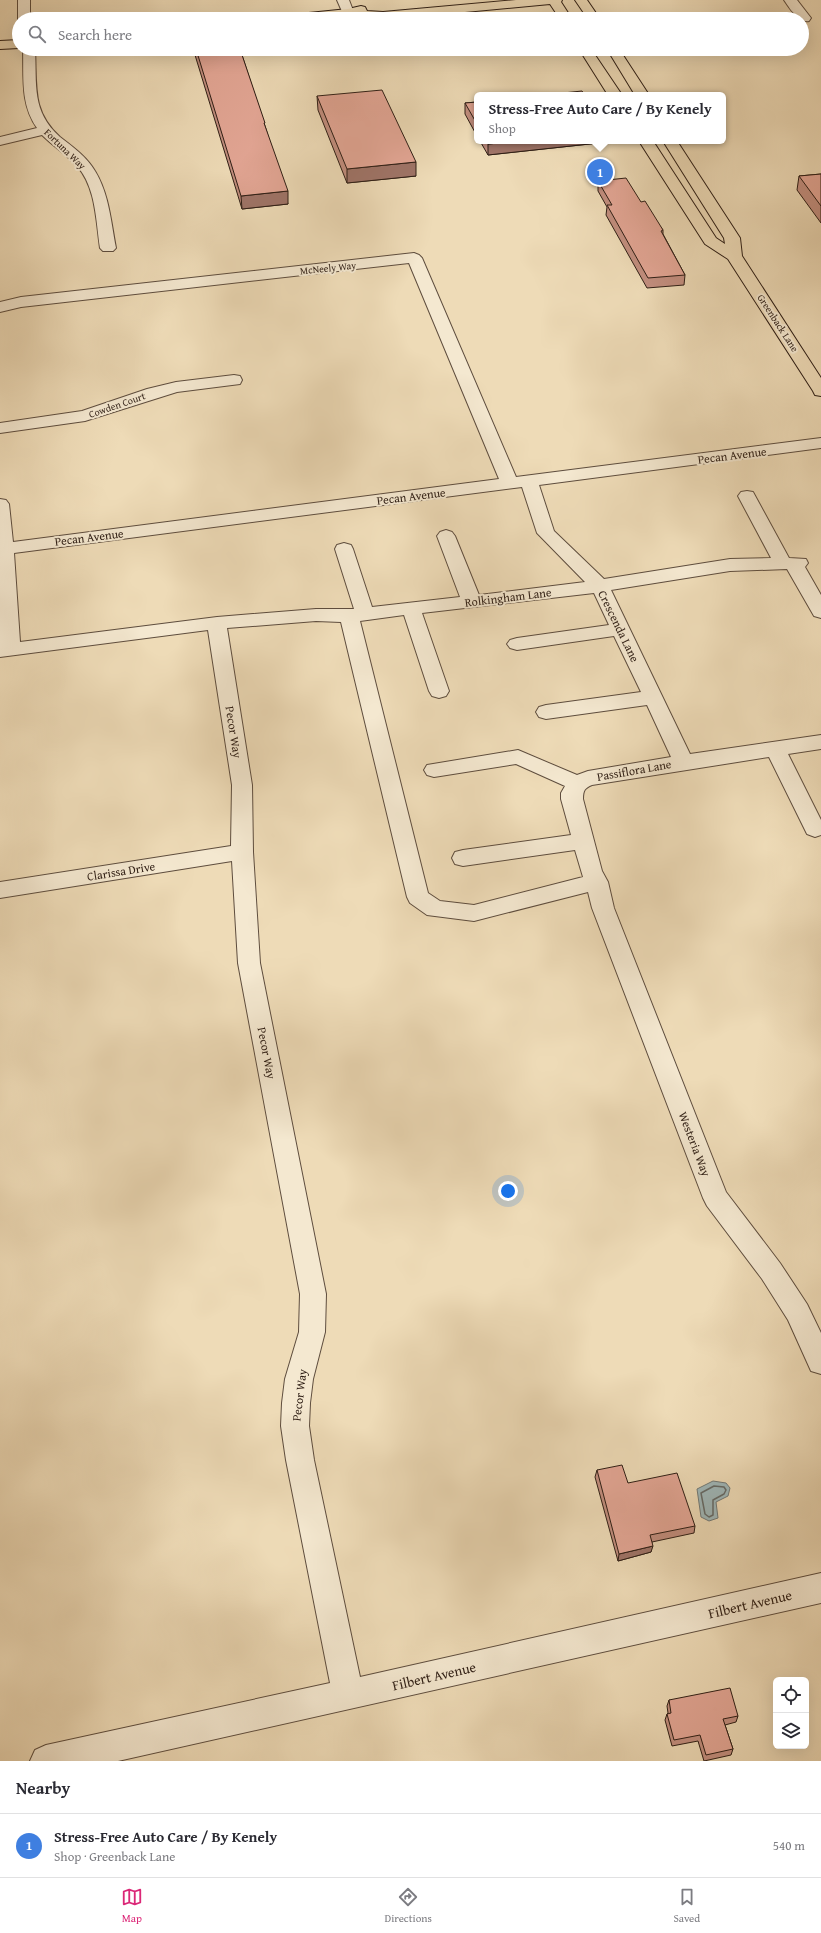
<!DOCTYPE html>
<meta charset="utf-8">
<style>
body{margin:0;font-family:"Gentium Book Plus",serif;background:#f2f2f3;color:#2b2b33}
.controls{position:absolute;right:12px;bottom:12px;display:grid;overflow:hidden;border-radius:6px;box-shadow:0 4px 16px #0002}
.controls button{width:36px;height:36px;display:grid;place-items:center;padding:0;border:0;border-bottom:1px solid #e1e1e2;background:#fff;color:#2b2b33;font:20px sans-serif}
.you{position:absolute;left:508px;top:1191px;width:14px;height:14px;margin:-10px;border:3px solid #fff;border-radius:50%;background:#1a73e8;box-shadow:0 0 0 6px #1a73e833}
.badge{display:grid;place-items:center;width:26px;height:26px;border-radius:50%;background:#db2777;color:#fff;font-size:13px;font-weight:700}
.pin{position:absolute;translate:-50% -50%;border:2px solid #fff;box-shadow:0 1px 4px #0006}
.popup{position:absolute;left:474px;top:92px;width:252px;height:52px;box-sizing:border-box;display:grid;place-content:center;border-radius:6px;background:#fff;filter:drop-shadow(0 1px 3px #0005);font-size:13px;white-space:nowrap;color:#7c7c81}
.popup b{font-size:15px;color:#2b2b33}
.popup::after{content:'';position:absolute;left:50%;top:100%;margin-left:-8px;border:8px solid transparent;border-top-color:#fff}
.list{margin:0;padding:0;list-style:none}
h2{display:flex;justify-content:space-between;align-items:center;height:52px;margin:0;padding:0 16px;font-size:17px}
h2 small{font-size:13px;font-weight:400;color:#7c7c81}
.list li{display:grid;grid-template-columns:26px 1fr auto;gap:12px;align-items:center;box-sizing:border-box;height:64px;padding:0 16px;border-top:1px solid #e1e1e2}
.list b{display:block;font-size:15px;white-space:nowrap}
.list p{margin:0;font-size:13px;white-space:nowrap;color:#7c7c81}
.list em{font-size:13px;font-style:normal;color:#7c7c81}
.icon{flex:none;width:22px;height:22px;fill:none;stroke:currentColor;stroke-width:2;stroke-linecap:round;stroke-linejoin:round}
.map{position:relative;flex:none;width:821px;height:1761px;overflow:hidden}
.search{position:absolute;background:#fff;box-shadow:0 4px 16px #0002;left:12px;right:12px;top:12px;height:44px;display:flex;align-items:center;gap:10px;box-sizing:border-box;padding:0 14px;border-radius:22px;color:#7c7c81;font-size:15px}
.sheet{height:116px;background:#fff}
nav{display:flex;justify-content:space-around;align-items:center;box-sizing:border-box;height:56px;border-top:1px solid #e1e1e2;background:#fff;font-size:11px;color:#7c7c81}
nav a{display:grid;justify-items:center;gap:2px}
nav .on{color:#db2777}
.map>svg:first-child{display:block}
</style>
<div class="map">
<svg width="821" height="1761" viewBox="0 0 821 1761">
<rect width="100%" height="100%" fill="#eedbb7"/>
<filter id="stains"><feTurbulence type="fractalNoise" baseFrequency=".005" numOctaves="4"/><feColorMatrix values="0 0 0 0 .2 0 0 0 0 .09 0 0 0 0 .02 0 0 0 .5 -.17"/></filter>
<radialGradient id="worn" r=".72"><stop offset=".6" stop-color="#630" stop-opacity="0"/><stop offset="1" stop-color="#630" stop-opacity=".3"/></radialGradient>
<path fill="#9fb8ba" stroke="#727a78" d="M713,1481L726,1483L730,1488L728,1496L716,1502L718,1518L709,1521L701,1517L697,1489Z"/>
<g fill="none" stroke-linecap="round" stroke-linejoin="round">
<path stroke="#666b68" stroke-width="1.5" d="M714,1486L724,1487L726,1490L724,1494L713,1500V1515L709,1517L705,1514L701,1493Z"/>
<g stroke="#5e4d3e" stroke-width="2">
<path id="minor" d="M18,0H30V19H19V21L18,19Z
M337,0H349L354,13L352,16H344Z
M784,0H797L811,18L809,21C799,23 790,9 784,0Z
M23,49H35C37,85 31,111 60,137C73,147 87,157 95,171C109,194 111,222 116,248L113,251H103L100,248C96,221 96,187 77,166C66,154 53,146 42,135L0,145V137L37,128C20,104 24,77 23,49Z
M414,253L419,255L422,258L516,477L821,438V448L539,485L554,531L604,579L730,559L771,558L738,496L741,492L747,491L753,492L789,558L806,559L808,563L805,567L821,595V618L814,616L787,569L730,571L611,590L690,754L821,735V749L788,754L821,820V835L815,837L807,834L769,757L592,785C585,788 583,790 583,799L602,871L608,882L614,908L726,1192L780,1263L807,1304L821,1333V1374L811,1371L788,1320L762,1279L707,1206L703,1198L592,908L588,892L474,921L427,915L410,903L407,897L341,622L316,621L227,628L252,785L253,852L260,963L326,1294L325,1332L313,1379L310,1403L309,1426L314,1460L360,1677L821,1573V1603L118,1761H30L35,1750L46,1745L330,1683L286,1460L281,1426L282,1403L285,1379L299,1332L300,1294L238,963L232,861L0,898V882L231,846L232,785L208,630L0,657V499L6,500L9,504L13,542L499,479L409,263L21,307L0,312V302L21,297ZM522,487L537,533L585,582L479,595L455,536L452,532L446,530L440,532L437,536L460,597L372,607L353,549L351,545L344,543L337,545L335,549L354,609H316L217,617L20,642L14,553ZM594,593L609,625L517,638L510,640L507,644L510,648L517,650L614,636L641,692L546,705L539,707L536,712L539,717L546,719L647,705L671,757L588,771L577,775L518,750L427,765L424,770L427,775L434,777L516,764L565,786L561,793V799L571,835L463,850L455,852L452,858L455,864L463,866L575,850L583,877L474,905L440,901L428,893L360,621L404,615L429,691L432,696L439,698L446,696L449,691L422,613Z
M234,375L240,376L242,380L240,384L177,392L85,421L0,433V423L82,411L147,389L176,382Z"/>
</g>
<g stroke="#2e1e15" stroke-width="2">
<path id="major" d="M516,0H562L561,2L572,19H560L550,4L391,19L348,17L326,19H283L289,15L348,9L361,6L365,7L367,11L383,12Z
M575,0H587L600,19H588Z
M19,40V48L0,49V41Z
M579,49H591L622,95H608Z
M607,49H619L649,95H635Z
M639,141H653L716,238L725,244L724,238L663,141H677L740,238L742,256L821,378V396L815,395L813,391L728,259L705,244Z"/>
</g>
<use href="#minor" fill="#f4e8d0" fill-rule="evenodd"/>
<use href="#major" fill="#eedbb7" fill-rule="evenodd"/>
</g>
<path fill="#c38f80" stroke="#2e1e15" d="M195,49H240L266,129L288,204L242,209L195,55Z
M317,96L416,176L347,183L318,110Z
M477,102V136L465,114V103Z
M480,141H608V142L488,155Z
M821,174V223L797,190L799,176Z
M598,181L641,202L663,230V234L685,275L684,285L647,288L606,215L607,207L598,191Z
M597,1470L628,1483L695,1526L694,1533L652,1542L651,1552L618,1561L595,1477Z
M669,1700L738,1716L736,1722L725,1725L733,1749L731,1755L704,1761L698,1741L672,1746L665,1720L667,1714L668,1713L667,1706Z"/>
<path fill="#9f7468" stroke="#2e1e15" d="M521,141H608V142L488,155V144Z
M416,162V176L347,183V169Z
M288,191V204L242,209L241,196Z
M653,1546L651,1552L618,1561L619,1554Z"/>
<path fill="#e3a695" stroke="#2e1e15" d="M196,49H240L265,123H264L288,191L241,196Z
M382,90L416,162L347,169L317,96Z
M582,91L585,95H544Z
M477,102V124L465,103Z
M486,141H521L488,144Z
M821,174V206L799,176Z
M626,178L641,202L645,201L663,230L661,231L685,275L648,278L607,205H612L598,181Z
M622,1465L628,1483L677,1473L695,1526L650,1535L653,1546L619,1554L597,1470Z
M730,1688L738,1716L723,1719L733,1749L706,1755L700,1735L674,1740L667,1714L671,1713L669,1700Z"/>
<g text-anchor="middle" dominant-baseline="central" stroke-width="4" stroke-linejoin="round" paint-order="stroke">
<g font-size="10" fill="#2e1e15" stroke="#f4e8d0">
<text transform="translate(65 149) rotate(44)">Fortuna Way</text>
<text transform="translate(328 268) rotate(-6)">McNeely Way</text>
<text transform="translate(778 323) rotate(57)">Greenback Lane</text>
<text transform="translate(117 405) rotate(-19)">Cowden Court</text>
</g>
<g font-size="12" fill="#2e1e15" stroke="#f4e8d0">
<text transform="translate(732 455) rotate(-7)">Pecan Avenue</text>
<text transform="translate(411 496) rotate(-7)">Pecan Avenue</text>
<text transform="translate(89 537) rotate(-7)">Pecan Avenue</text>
<text transform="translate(508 597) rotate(-7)">Rolkingham Lane</text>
<text transform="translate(619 626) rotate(64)">Crescenda Lane</text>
<text transform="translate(234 732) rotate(81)">Pecor Way</text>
<text transform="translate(634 770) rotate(-10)">Passiflora Lane</text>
<text transform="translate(121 871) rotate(-9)">Clarissa Drive</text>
<text transform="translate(267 1053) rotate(79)">Pecor Way</text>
<text transform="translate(695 1144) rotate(69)">Westeria Way</text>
<text transform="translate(299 1395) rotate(-83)">Pecor Way</text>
</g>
<g font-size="14" fill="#2e1e15" stroke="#f4e8d0">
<text transform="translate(750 1604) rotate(-13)">Filbert Avenue</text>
<text transform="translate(434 1676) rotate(-13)">Filbert Avenue</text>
</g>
</g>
<rect width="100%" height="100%" filter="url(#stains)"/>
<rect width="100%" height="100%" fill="url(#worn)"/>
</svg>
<div class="controls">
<button><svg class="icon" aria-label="locate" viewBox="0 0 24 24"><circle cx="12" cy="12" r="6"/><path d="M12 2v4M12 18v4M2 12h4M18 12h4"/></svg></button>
<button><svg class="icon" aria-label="layers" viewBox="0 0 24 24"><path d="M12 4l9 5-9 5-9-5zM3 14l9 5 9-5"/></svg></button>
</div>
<div class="you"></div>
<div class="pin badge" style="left:600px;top:172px;background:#3f7fe0">1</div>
<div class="popup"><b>Stress-Free Auto Care / By Kenely</b>Shop</div>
<div class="search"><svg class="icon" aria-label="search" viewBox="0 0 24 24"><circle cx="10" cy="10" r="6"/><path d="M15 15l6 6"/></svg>Search here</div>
</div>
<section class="sheet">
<h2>Nearby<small></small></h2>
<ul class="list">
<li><span class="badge" style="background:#3f7fe0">1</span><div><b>Stress-Free Auto Care / By Kenely</b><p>Shop · Greenback Lane</p></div><em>540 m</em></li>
</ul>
</section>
<nav>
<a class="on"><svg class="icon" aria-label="map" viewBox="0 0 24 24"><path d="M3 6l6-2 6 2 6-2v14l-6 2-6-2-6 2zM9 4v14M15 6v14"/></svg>Map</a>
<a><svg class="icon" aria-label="directions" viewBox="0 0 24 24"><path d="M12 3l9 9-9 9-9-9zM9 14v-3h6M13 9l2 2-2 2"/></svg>Directions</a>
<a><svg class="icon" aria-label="saved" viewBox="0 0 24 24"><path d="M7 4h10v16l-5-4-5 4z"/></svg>Saved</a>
</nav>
